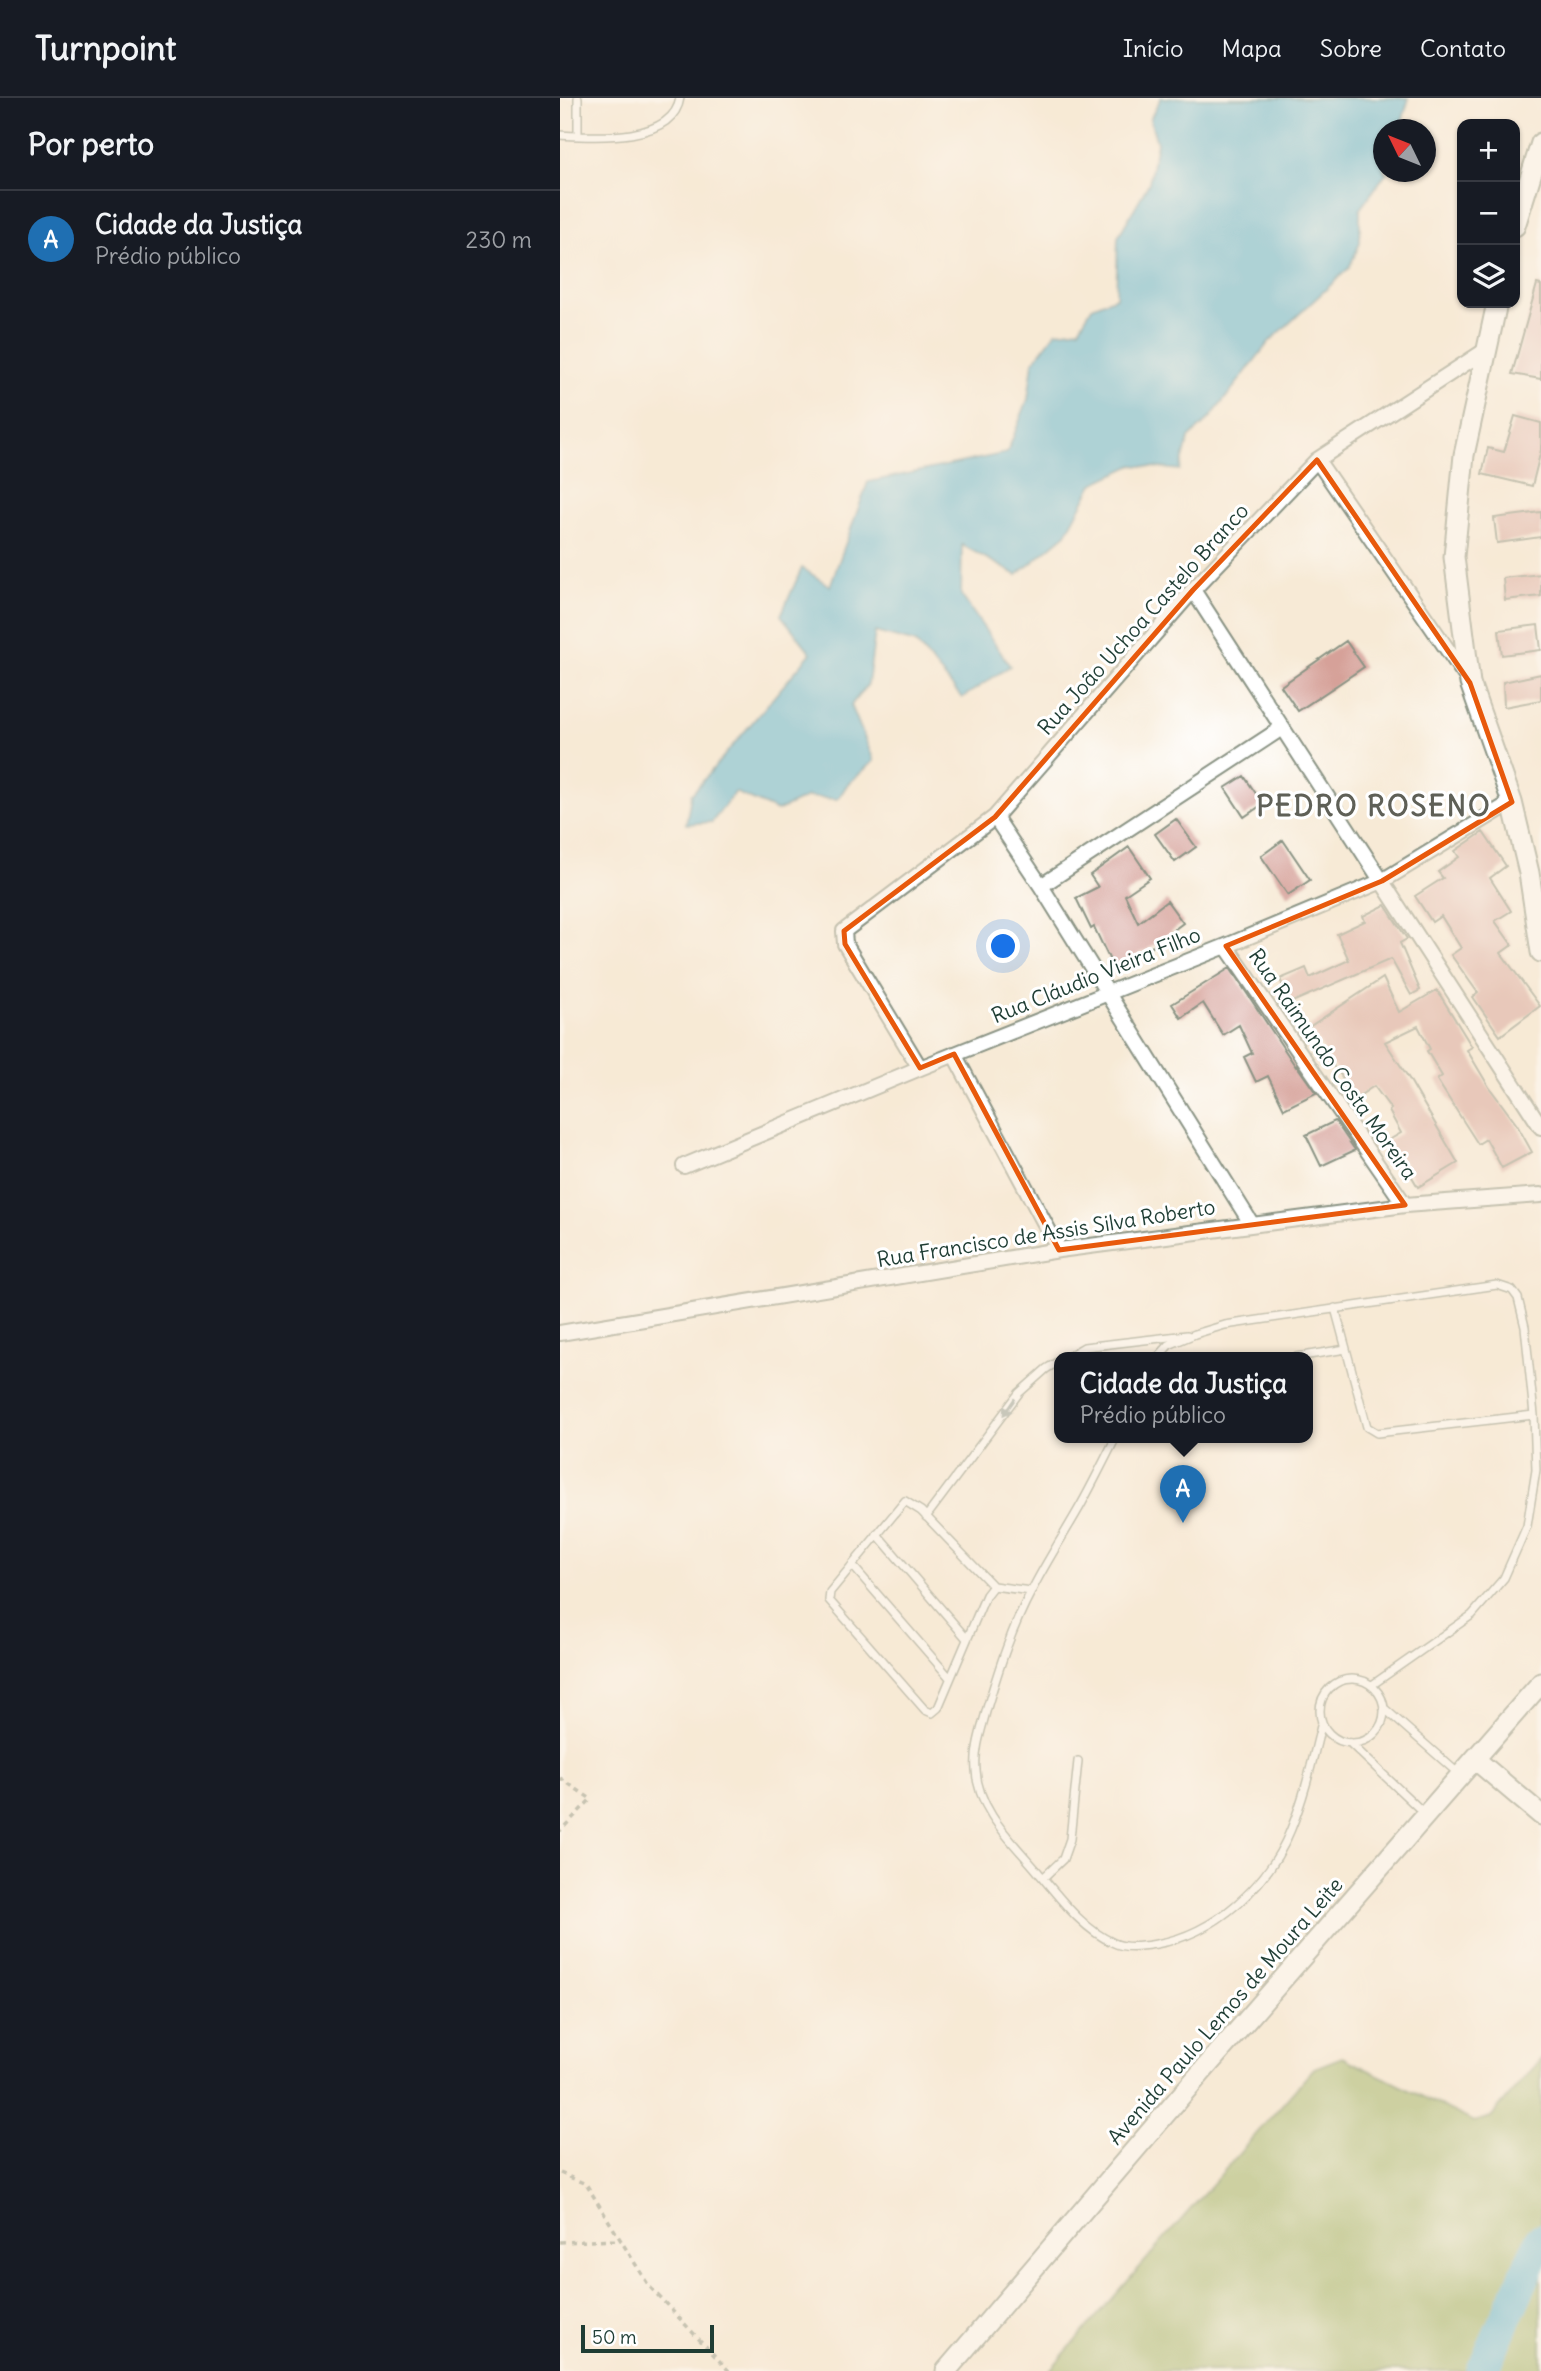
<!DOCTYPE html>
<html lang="pt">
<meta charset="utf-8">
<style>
body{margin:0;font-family:Delius,sans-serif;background:#242831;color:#f1f3f6}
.controls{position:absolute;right:21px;top:21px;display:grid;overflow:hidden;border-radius:14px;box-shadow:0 2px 5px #0004}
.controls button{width:63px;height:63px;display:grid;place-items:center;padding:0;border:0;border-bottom:2px solid #363941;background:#171b24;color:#f1f3f6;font:35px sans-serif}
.compass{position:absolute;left:813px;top:21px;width:63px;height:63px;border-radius:50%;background:#171b24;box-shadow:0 2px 5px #0004;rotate:313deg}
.scale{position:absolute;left:21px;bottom:18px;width:133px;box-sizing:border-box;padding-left:7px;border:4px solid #1f3d34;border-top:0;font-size:19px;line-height:24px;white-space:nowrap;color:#1f3d34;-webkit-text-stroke:5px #fff;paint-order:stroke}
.you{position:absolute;left:444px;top:849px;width:24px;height:24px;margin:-18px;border:5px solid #fff;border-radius:50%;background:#1a73e8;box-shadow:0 0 0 10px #1a73e833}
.badge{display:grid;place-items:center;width:46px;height:46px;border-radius:50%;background:#1f6fb2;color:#fff;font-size:23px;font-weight:700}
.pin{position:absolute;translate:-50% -58px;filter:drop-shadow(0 2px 4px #0008)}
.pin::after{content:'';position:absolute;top:37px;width:24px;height:21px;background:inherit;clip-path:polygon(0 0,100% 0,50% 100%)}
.popup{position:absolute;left:494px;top:1254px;width:259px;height:91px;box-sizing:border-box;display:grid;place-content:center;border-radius:14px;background:#171b24;filter:drop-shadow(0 2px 5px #0005);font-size:23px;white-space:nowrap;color:#9ea1a6}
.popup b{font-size:26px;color:#f1f3f6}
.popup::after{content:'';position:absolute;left:50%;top:100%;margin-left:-14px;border:14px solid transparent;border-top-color:#171b24}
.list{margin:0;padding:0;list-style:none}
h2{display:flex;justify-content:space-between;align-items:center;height:91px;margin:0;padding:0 28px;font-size:30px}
h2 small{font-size:23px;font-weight:400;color:#9ea1a6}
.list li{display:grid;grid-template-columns:46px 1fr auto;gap:21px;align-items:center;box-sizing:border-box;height:98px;padding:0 28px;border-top:2px solid #363941}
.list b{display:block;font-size:26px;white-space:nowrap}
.list p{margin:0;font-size:23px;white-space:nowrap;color:#9ea1a6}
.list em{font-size:23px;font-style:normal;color:#9ea1a6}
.icon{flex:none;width:38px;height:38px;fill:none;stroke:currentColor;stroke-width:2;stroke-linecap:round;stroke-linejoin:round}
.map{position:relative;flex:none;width:981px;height:2273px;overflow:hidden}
header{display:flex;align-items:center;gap:42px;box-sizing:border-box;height:98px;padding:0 35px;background:#171b24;border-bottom:2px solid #363941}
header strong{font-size:33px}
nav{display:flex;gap:38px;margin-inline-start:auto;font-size:24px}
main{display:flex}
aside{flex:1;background:#171b24}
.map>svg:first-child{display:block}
</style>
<header>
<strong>Turnpoint</strong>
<nav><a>Início</a><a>Mapa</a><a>Sobre</a><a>Contato</a></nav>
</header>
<main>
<aside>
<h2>Por perto<small></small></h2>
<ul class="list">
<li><span class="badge">A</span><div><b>Cidade da Justiça</b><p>Prédio público</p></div><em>230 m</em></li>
</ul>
</aside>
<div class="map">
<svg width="981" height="2273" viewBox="0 0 981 2273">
<rect width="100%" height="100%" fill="#fff"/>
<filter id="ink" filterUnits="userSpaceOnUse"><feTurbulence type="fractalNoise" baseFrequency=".0143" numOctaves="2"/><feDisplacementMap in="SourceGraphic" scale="14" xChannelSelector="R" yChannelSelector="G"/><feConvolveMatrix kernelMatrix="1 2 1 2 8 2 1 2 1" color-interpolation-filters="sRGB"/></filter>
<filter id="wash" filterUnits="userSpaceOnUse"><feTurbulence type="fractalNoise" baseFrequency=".00686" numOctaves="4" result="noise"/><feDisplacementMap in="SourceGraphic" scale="28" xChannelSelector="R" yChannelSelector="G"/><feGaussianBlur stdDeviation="1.57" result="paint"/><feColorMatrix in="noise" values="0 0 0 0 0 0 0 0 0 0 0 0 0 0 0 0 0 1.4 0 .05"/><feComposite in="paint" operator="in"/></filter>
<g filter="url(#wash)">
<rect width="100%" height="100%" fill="#f7ead6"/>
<path fill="#99b264" stroke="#5c784c" stroke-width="2" d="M782,1959L914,2024L931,2019L981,1961V2273H489L754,1970Z"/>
<path fill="#56b5d5" stroke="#3a7984" stroke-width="2" d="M601,0H849L840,31L824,32V74H827L800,111V145L789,170L709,244L650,320L629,340L620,372L573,367L533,386L506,436L457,477L402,447L401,497L450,568L402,600L356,545L315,534L308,586L291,607L314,663L287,687L278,701L247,699L217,713L175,694L152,724L126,726L131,697L251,555L221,517L242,470L270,488L308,384L447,355L468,301L473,264L496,234L519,231L532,209L556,199L558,139L589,85L597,45L590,21Z"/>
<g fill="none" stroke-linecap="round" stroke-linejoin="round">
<path stroke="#56b5d5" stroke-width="32" d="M922,2273L981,2141"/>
</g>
<g id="blocks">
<path fill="#d6a199" d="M977,186L981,187V281L952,276Z
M955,318L981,325V352L972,388L922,376L928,350L944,354Z
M981,414V439L937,445L934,420Z
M981,476V498L945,502L943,480Z
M978,527L981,552L942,557L939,532Z
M786,543L804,569L738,613L721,588Z
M981,576V602L944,609L943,584Z
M684,678L703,706L684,719L665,690Z
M616,721L636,749L615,764L595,736Z
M923,734L946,768L930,780L951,813L935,823L952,847L941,855L980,908L940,938L913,899L918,895L891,857L901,850L881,818L872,824L855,798L883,780L878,774L899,759L895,753Z
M723,742L750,782L728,797L701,758Z
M569,749L590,780L565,797L578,825L607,803L623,825L587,852L553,869L534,829L531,831L516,800L538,789L530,777Z
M825,807L847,841L840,845L860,892L851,897L831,861L730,905L720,881L746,870L750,880L789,862L777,836L805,823L803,818Z
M670,870L736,969L737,968L756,995L724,1011L708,978L696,984L684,959L692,955L679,927L663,937L643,905L621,920L612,906Z
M823,880L839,914L877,892L912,949L907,952L929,989L957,1027L972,1054L942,1070L926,1041L918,1046L877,982L882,978L867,953L870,951L858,928L825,944L848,979L898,1065L858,1089L841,1060L835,1063L824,1045L841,1035L829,1013L831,1011L814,988L796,1000L778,973L777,974L749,929Z
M775,1023L795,1052L761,1068L746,1037Z"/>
</g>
</g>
<g filter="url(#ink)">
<use href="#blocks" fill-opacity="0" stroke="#8b9485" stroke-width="2"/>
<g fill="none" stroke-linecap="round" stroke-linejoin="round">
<g stroke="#8b9485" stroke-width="10">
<path id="lane" d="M0,37C33,39 113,45 120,0
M18,38V0
M775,1210L807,1329L817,1335L974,1317
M507,1259L524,1249L627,1237
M598,1259L609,1247L635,1236L665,1227L937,1187L952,1192L958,1200L965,1229L974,1317L976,1372L967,1428L944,1480L912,1517L812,1587
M736,1259L786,1251
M556,1339C545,1361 534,1383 522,1405C506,1434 487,1462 472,1492C452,1529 439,1570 427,1610C422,1630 414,1651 416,1672C418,1713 453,1744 478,1774C499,1799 523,1832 554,1845C567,1851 583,1848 596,1846C655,1836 709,1787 731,1731C745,1697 753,1660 762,1624
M366,1419L459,1295L486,1271L499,1263
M317,1436L407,1541
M292,1467L390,1580
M433,1488L361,1413L345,1403L270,1494L269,1502L365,1612L372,1615L378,1610L426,1497L433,1488L471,1493
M760 1613a32 32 0 1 1 64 0a32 32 0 1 1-64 0Z
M825,1611L900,1677
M790,1645L865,1716
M483,1780L503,1761L510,1741L518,1663"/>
</g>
<g stroke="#8b9485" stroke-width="18">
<path id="street" d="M757,362L909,583
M633,492L981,1029
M435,719L481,788L691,1125
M481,788L722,630
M666,848L845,1107
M394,956L499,1152
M360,970L285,846L284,833L435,719L633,492L757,362L926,252
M124,1068L360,970L666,848L822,783L952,704
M0,1235L499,1152L845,1107L981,1097"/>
</g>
<g stroke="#8b9485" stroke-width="23">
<path id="secondary" d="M955,128L981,45
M937,205L904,357L894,459L910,585L952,704L969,775L981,854
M916,1662L981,1717
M386,2273L619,2000L981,1585"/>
</g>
<path stroke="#8b9485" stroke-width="3.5" stroke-dasharray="5 5" stroke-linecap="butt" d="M0,1680L31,1701L0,1733
M0,2075L26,2086L89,2188L169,2273
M0,2144L61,2142"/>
<use href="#lane" stroke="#fff" stroke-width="7"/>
<use href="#street" stroke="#fff" stroke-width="14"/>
<use href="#secondary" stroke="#fff" stroke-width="19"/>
</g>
<defs><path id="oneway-solid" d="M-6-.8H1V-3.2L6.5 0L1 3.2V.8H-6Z" transform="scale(1.75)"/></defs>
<use fill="#8f9e9a" href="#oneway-solid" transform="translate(449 1309) rotate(125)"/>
</g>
<path d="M0 0H981V2273H0ZM757,362L910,585L952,704L822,783L666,848L845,1107L499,1152L394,956L360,970L285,846L284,833L435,719L633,492Z" fill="#f7ead6" fill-opacity=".55" fill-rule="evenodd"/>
<path fill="none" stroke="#e8590c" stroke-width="5" stroke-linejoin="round" d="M757,362L910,585L952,704L822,783L666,848L845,1107L499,1152L394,956L360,970L285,846L284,833L435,719L633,492Z"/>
<g text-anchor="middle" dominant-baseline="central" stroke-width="6" stroke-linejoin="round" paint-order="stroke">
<g font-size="21" fill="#1f3d34" stroke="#fff">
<text transform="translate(583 521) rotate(-48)">Rua João Uchoa Castelo Branco</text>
<text transform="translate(536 877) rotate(-22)">Rua Cláudio Vieira Filho</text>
<text transform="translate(773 966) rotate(55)">Rua Raimundo Costa Moreira</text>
<text transform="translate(486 1135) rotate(-9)">Rua Francisco de Assis Silva Roberto</text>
<text transform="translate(665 1913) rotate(-49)">Avenida Paulo Lemos de Moura Leite</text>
</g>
<g font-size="28" font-weight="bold" letter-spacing="2" fill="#5f6057" stroke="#fff">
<text x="814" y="708">PEDRO ROSENO</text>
</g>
</g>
</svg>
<div class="controls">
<button>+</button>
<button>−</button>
<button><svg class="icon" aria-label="layers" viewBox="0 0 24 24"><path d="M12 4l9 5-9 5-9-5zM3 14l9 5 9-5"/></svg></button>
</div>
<svg class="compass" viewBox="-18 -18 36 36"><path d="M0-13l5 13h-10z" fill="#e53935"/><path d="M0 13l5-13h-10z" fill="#9ea1a6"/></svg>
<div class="scale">50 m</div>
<div class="you"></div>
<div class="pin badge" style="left:623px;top:1425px">A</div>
<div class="popup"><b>Cidade da Justiça</b>Prédio público</div>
</div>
</main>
